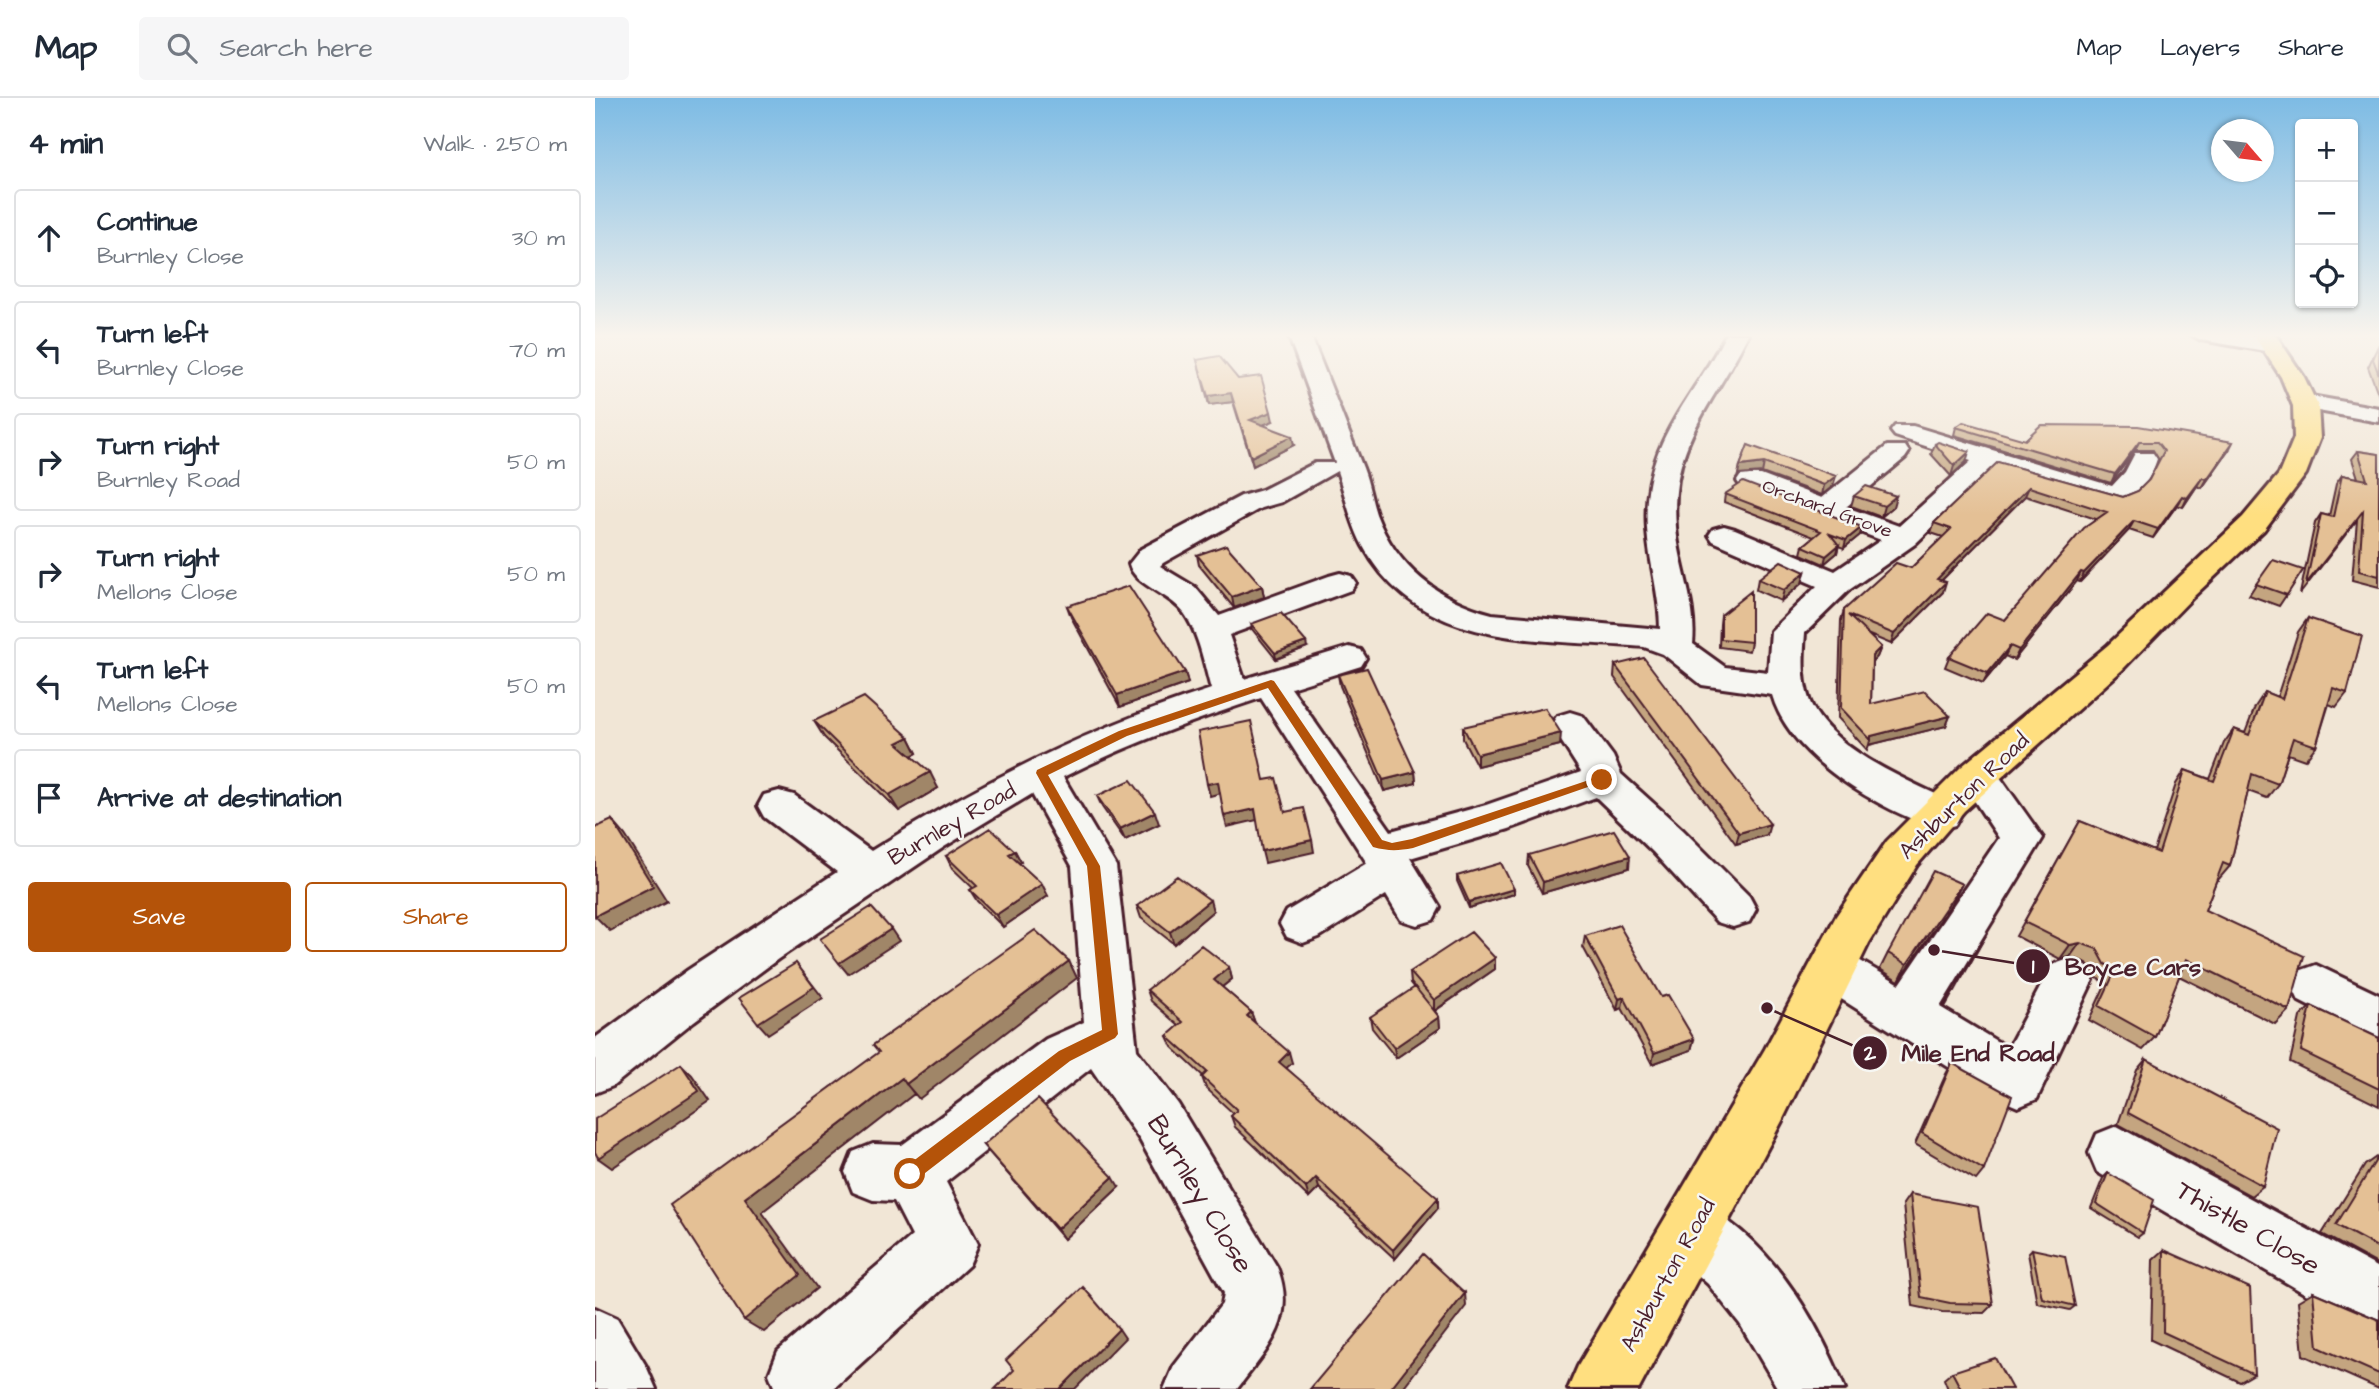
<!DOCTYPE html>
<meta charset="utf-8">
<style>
body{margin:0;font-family:"Architects Daughter",sans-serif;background:#f6f6f7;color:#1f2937}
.controls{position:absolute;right:21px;top:21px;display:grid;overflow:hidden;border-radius:7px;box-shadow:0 2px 5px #0004}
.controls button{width:63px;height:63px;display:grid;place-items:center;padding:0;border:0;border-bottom:2px solid #e0e1e3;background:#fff;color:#1f2937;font:35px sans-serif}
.compass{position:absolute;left:1616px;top:21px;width:63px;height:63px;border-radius:50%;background:#fff;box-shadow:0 2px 5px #0004;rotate:118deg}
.stop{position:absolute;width:21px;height:21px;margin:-16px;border:5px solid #b45309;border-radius:50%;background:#fff}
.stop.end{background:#b45309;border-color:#fff;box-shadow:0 2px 7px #0008}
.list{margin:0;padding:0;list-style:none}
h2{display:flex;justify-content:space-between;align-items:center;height:91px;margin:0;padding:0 28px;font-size:30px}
h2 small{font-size:23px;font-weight:400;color:#747a83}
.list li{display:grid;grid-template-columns:46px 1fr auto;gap:21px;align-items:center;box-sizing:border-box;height:98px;margin:0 14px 14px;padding:0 14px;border:2px solid #e0e1e3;border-radius:7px}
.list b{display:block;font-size:26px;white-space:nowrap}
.list p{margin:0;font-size:23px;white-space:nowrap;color:#747a83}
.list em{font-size:23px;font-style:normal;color:#747a83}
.actions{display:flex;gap:14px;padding:21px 28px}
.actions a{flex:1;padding:16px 0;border:2px solid #b45309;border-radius:7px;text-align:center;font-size:24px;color:#b45309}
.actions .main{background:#b45309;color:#fff}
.icon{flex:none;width:38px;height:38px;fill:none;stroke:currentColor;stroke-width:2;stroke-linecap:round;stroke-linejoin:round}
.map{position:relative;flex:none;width:1784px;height:1291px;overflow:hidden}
header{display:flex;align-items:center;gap:42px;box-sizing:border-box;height:98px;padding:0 35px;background:#fff;border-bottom:2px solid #e0e1e3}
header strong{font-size:33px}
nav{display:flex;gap:38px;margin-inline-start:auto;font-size:24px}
.search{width:490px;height:63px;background:#f6f6f7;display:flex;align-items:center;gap:18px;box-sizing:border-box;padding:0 24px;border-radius:7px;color:#747a83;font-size:26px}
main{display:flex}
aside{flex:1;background:#fff}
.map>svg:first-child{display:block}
</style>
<header>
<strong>Map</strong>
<div class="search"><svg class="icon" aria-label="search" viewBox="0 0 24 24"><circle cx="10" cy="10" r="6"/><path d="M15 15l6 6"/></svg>Search here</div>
<nav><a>Map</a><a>Layers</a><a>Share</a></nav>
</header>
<main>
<aside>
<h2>4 min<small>Walk · 250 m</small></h2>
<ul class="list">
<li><svg class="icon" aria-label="ahead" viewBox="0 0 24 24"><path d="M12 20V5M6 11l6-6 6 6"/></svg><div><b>Continue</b><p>Burnley Close</p></div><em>30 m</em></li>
<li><svg class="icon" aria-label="left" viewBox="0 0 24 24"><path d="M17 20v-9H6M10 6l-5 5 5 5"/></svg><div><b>Turn left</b><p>Burnley Close</p></div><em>70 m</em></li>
<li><svg class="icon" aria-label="right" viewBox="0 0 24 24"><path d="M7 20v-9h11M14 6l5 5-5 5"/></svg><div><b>Turn right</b><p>Burnley Road</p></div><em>50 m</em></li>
<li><svg class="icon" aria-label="right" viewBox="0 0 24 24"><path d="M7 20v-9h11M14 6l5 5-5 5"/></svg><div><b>Turn right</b><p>Mellons Close</p></div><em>50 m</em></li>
<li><svg class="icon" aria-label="left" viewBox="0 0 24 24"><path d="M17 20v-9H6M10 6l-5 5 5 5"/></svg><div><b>Turn left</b><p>Mellons Close</p></div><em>50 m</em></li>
<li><svg class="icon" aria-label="arrive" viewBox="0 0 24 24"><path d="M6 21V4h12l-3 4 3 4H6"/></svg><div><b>Arrive at destination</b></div></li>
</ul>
<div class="actions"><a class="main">Save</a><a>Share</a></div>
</aside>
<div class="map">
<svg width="1784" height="1291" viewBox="0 0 1784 1291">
<rect width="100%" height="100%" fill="#f1e6d6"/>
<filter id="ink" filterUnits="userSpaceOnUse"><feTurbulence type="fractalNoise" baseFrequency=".0143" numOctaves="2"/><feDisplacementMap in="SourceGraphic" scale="14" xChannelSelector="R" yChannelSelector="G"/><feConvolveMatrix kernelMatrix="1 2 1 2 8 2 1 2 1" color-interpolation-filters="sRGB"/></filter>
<g filter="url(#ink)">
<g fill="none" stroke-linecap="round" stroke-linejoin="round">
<g stroke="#4a1f2b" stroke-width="6">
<path id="minor" d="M693,236H715C733,281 750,325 768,370C774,385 776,401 781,416C801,469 843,502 897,516L1065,531C1065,497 1054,465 1052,431C1046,345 1096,305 1131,236H1153C1120,306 1074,344 1081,429C1084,469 1102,505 1098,546L1130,569L1173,574L1176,533L1222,488L1118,443L1114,437L1118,431L1129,428L1140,431L1240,473L1286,442L1146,389L1142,383L1146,377H1166L1227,400L1292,348H1310L1314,354L1310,360L1251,409L1304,428L1376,363L1300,338L1296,333L1300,328H1318L1517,388L1530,374L1540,355H1558L1562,361C1556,380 1543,401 1523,406L1399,370L1320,446L1254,492L1210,535C1208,560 1206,587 1218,610C1242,654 1315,684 1360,705L1366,716L1360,727L1345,731C1285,713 1195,660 1177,597L1107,587L1068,556L1049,549C946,540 825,553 768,448C755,424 751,399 742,373L687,404L666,410L568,465L565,468L600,489L624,518L734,478L745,475L756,478L761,485L756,492L634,537L649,581L754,549L766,552L771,560L766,568L696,590L796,733L891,707L986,674L956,627L962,618L975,614L988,618L1018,658L1026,676L1088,732L1154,798L1161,811L1154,824L1138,829L1122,824L1058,754L1001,699L914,731L815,760L845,809L838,822L822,827L806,822L791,797L724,839L708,845L692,839L685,826L692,813L772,765L666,600C599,622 532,647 468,679L521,768L542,952L583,1006L682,1169C703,1222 672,1251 642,1291H569L579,1268L627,1206L629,1195L545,1042L496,970L351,1084L383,1146L374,1167L238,1291H180L174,1276L183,1253L317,1138L299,1103L278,1102L258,1094L250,1074L258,1054L278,1046L307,1047L451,941L489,924L477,768L437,696L349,749L183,861L99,923L18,988L0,995V940L93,872L242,774L169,719L163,708L169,697L184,693L199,697L276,753C383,685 494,630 616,591C609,566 604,536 589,515C574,495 539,487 534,466L546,451L646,398L667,392L720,365H740Z
M1595,236H1649L1684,242L1687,247L1676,254L1606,242Z
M1710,297L1784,310V324L1701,309L1698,304L1701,299Z
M1383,664L1397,668L1448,740L1345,909L1413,950L1457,867L1474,861L1491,867L1498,882L1442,1001L1423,1009L1404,1001L1221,885L1214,871L1221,857L1238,851L1255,857L1305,886L1404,740L1363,678L1369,668Z
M1721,867L1784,897V944L1704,903L1697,888L1704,873Z
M1522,1028L1784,1170V1235L1762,1226L1502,1074L1494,1055L1502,1036Z
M1097,1103C1171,1133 1221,1220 1250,1291H1183L1145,1226L1113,1186L1076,1153L1068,1132L1076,1111Z
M0,1210L22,1220L51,1268L61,1291H0Z"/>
</g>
<g stroke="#4a1f2b" stroke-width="6">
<path id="major" d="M1658,236H1680L1709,279L1723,308L1725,340L1711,376L1669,432L1598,499L1527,572L1369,713L1322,767L1274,845L1187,1023L1044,1291H973L983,1268L1170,951L1241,818L1292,743L1366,669L1513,547L1648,419L1684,376L1699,340L1698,308L1686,279Z"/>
</g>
<use href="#minor" fill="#f6f6f2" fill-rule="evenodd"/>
<use href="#major" fill="#ffdf80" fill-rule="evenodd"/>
</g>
<path fill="#c4a580" stroke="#4a1f2b" stroke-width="2" d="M1784,246V298L1773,269Z
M602,262L678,323L667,327L699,347L658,368L638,304L614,307Z
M1446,327L1634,352L1607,390L1602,388L1588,409L1582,407L1558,440L1534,432L1485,484L1482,483L1419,562L1410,558L1388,585L1350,569L1354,559L1410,522L1501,421L1430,398L1347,482L1348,494L1296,546L1272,536L1286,549L1282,559L1277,564L1276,606L1355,618L1351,628L1274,647L1272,652L1243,620L1246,522L1249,512L1316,470L1348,439L1336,435L1339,425L1403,364L1528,399L1543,393L1554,382L1564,362L1558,352H1540L1516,385L1359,337L1361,329L1430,342Z
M1340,346L1371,364L1356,378L1336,356Z
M1153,347L1238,388L1227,397L1167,375L1143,377L1145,368Z
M1763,353L1784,356V489L1757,482L1762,422L1705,496L1720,425L1726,416L1734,418L1741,386L1747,377L1763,380L1757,361Z
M1130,396L1267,429L1265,437L1249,450L1243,448L1242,455L1229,466L1206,456L1208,448L1219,439L1129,404Z
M1259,398L1298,409L1286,419L1256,408Z
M602,457L667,488L669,499L639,510L604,467Z
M1708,472L1684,508L1654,497L1661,486Z
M1210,474L1207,485L1186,503L1161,492L1163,481Z
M472,508L590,574L593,585L525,609L476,519Z
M1126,517L1156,544L1154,553L1124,549L1125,526Z
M1713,520L1752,595L1741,609L1734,606L1721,648L1710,662L1693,656L1683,686L1672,700L1653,693L1635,768L1623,782L1622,781L1610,812L1694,912L1680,926L1584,878L1560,939L1548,952L1494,922L1511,885L1500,879L1492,865L1475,859L1465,861L1421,838L1485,723L1559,753L1581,686L1590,672L1615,681L1629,645L1639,631L1650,635L1660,609L1670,594L1682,599L1703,534Z
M656,526L712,549L681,561L657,531Z
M1020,567L1172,737L1141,746L1019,579Z
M743,577L820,674L821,685L789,693L745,588Z
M219,623L314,639L322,655L317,658L343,690L304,713L229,639Z
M868,629L965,647L882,668L868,641Z
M502,698L564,726L530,742L507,709Z
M420,753L426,764L424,765L453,798L408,829L382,803L375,792L378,790L357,770L351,758Z
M934,757L1034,770L947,795L933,768Z
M862,778L919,791V796L874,810L862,783Z
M1358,803L1304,883L1285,871L1293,855Z
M542,808L618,813L579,846L546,820Z
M1391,837L1350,909L1349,908L1358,892Z
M990,838L1066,899L1099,941L1096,952L1057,966L1027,910L1022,912L988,849Z
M900,860V871L840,913L844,919L845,930L801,960L777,930L775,919L827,898L816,885L815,874Z
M634,869L637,881L627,889L656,914L660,925L697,965L691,970L843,1110L800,1161L724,1090L714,1100L640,1029L636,1018L639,1016L611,990L607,979L608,978L577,949L572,938L584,928L556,903L552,892Z
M1716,908L1784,940V1008L1695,964L1705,919Z
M1551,961L1668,1088L1656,1098L1523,1026L1542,972Z
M1357,965L1389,1072L1381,1082L1320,1046L1351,976Z
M388,1047L524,1089L469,1141Z
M1784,1057V1167L1727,1136L1770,1067Z
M1513,1075L1548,1135L1543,1139L1496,1110L1508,1080Z
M1315,1096L1398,1206L1389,1215L1347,1214L1318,1208L1308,1106Z
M1437,1151L1480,1208L1475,1212L1442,1205L1433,1155Z
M1569,1152L1659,1276L1645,1284L1556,1242L1558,1162Z
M1718,1194L1784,1222V1291L1708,1257L1703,1203Z
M1357,1274L1417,1291H1353L1349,1281Z"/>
<path fill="#a08668" stroke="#4a1f2b" stroke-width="2" d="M636,295L638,304L614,307L613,298Z
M676,314L678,323L657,331L655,322Z
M697,338L699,347L658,368L656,359Z
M1544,344L1540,352L1516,385L1520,376Z
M1638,344L1634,352L1607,390L1612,381Z
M1374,354L1371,364L1356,378L1359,368Z
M1169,365L1167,375L1143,377L1145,368Z
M1241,378L1238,388L1227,397L1229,387Z
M1607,380L1602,388L1588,409L1592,400Z
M1434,389L1430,398L1339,490L1342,481Z
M1301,398L1298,409L1286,419L1289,408Z
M1587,398L1582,407L1558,440L1563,431Z
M1539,423L1534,432L1485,484L1489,475Z
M1267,429L1265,437L1249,450L1251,442Z
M1244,447L1242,455L1229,466L1231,458Z
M1210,474L1207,485L1186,503L1189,492Z
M1486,474L1482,483L1419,562L1424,552Z
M1351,484L1348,494L1296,546L1299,536Z
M667,488L669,499L639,510L637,499Z
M711,544L712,549L681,561L680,555Z
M1415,548L1410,558L1388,585L1393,575Z
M1286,549L1282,559L1274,568L1277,558Z
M590,574L593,585L525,609L522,597Z
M1355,618L1351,628L1274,647L1276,638Z
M966,635L965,647L882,668V656Z
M314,639L322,655L311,661L302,645Z
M335,674L343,690L304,713L294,697Z
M820,674L821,685L789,693L788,682Z
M623,684L626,695L615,698L612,686Z
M660,711L662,722L632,729L629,718Z
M560,714L564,726L530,742L525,731Z
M17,722L30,737L72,803L15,833L0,818Z
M1175,726L1172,737L1141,746L1144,735Z
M717,742L719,754L670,765L667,753Z
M420,753L426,764L420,768L414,756Z
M1035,758L1034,770L947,795L948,784Z
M447,786L453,798L408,829L401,817Z
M1367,786L1358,803L1304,883L1312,866Z
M919,791V796L874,810V804Z
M615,802L618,813L579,846L575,834Z
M296,831L304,843L253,876L244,865Z
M1485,845L1475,859L1465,861L1475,847Z
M900,860V871L839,913V902Z
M474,863L482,880L324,1001L311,986Z
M201,865L228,900L173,936L163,925Z
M634,869L637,881L622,893L619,882Z
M1029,899L1027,910L1022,912L1024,901Z
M656,914L660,925L652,918Z
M844,919L845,930L801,960L799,950Z
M1099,941L1096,952L1057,966L1059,955Z
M694,954L697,965L687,974L684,964Z
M86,966L97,977L115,1003L17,1070L3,1060Z
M307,980L319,996L167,1114L222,1190L169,1234L149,1222L150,1100Z
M518,1079L524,1089L469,1141L462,1131Z
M721,1080L724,1090L714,1100L711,1090Z
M843,1100V1110L800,1161L798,1152Z
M870,1195L871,1208L807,1291H795Z
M524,1231L530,1240L480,1291H465Z"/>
<path fill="#e4c095" stroke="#4a1f2b" stroke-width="2" d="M1784,248V277L1778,261Z
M624,258L643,281L666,278L676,314L655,322L697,338L656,359L636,295L613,298L602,262Z
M1368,324L1430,342L1446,327L1543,328L1638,344L1612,381L1607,380L1592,400L1587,398L1563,431L1539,423L1489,475L1486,474L1424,552L1415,548L1393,575L1354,559L1392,515L1410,522L1489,430L1512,414L1434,389L1342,481L1351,484L1299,536L1253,517L1286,549L1277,558L1276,606L1330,593L1355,618L1276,638V642L1246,610L1249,512L1301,465L1316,470L1356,431L1339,425L1403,364L1528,399L1543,393L1554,382L1569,353L1562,344H1544L1520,376L1361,329Z
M1343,344L1374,354L1359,368L1340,346Z
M1153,347L1241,378L1229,387L1169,365L1145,368Z
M1763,353L1784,356V478L1764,473L1768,413L1711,486L1726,416L1738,419L1747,377L1772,382Z
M1148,384L1267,429L1251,442L1235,436L1244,447L1231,458L1208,448L1226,433L1130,396Z
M1271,388L1301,398L1289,408L1259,398Z
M631,447L667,488L637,499L602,457Z
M1678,462L1708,472L1692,497L1661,486Z
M1186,463L1210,474L1189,492L1163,481Z
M534,488L590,574L522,597L472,508Z
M1156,493V544L1126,541V517Z
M686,515L711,544L680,555L656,526Z
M1713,520L1767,538L1752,595L1738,590L1721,648L1698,640L1683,686L1657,676L1635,768L1628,765L1610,812L1709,858L1694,912L1591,861L1560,939L1504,908L1521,871L1510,866L1502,851L1485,845L1475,847L1429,824L1485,723L1564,755L1590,672L1619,683L1639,631L1654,637L1670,594L1687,601Z
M1049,560L1175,726L1144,735L1020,567Z
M772,570L820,674L788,682L743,577Z
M269,599L314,639L302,645L335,674L294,697L219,623Z
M950,610L966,635L882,656L868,629Z
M656,623L669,682L681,680L690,714L709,710L717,742L667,753L660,711L629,718L623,684L612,686L603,634Z
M536,682L560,714L525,731L502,698Z
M17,722L58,788L0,818V730Z
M395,730L420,753L414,756L447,786L401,817L375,792L382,788L351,758Z
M1019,732L1035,758L948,784L934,757Z
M906,765L919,791L874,804L862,778Z
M1338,773L1367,786L1312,866L1293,855Z
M582,778L615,802L575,834L542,808Z
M276,809L296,831L244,865L225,841Z
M1024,827L1066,899L1073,897L1099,941L1059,955L1029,899L1024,901L990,838Z
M440,832L474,863L311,986L307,980L150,1100L205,1177L149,1222L75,1107L284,954L278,947Z
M876,834L900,860L839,902L815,874Z
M1391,837L1360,893L1358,892Z
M606,847L634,869L619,882L656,914L652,918L694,954L684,964L843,1100L798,1152L721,1080L711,1090L636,1018L642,1012L607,979L612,974L572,938L588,924L552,892Z
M201,865L219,889L163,925L144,900Z
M820,889L844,919L799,950L775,919Z
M1716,908L1784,940V991L1706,953Z
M1551,961L1682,1030L1668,1088L1533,1015Z
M1357,965L1417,998L1389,1072L1327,1035Z
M86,966L104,993L3,1060L0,1054V1021Z
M443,1001L518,1079L462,1131L388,1047Z
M1784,1057V1150L1741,1127Z
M1513,1075L1559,1102L1548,1135L1501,1105Z
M1315,1096L1383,1109L1398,1206L1355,1205L1326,1199Z
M1437,1151L1470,1158L1480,1208L1447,1200Z
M1569,1152L1655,1190L1659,1276L1568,1234Z
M828,1156L870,1195L795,1291H715Z
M488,1189L524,1231L465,1291H400L419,1272L411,1262Z
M1718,1194L1784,1222V1276L1723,1249Z
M1400,1260L1417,1291H1366L1357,1274Z"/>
</g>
<linearGradient id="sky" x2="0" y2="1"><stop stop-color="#7dbbe4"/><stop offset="0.57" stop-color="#f9f4ed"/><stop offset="1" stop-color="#f9f4ed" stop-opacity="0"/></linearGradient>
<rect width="1784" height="417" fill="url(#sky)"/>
<path fill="#b45309" d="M676,582L679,583L787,742L797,745L817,741L1003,679L1013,682L818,750C802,753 793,753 778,749L673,590L532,638L453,677L505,768L523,936L520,940L475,963L321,1082H309V1070L464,953L507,932L492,768L441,675L442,672L524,633Z"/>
<g text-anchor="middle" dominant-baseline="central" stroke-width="5" stroke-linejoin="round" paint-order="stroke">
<g font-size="19" fill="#4a1f2b" stroke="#f6f6f2">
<text transform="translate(1232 411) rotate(20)">Orchard Grove</text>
</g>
<g font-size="23" fill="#4a1f2b" stroke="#f6f6f2">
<text transform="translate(1369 698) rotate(-44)">Ashburton Road</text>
<text transform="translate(357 726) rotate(-30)">Burnley Road</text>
<text transform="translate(1073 1177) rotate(-61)">Ashburton Road</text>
</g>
<g font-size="28" fill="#4a1f2b" stroke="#f6f6f2">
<text transform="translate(605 1096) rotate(59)">Burnley Close</text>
<text transform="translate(1653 1130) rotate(30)">Thistle Close</text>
</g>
</g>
<path fill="none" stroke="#4a1f2b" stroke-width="2.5" d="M1339 852L1438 868M1172 910L1275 955"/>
<g fill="#4a1f2b" stroke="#f6f6f2" stroke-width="2.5">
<circle cx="1339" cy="852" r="7"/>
<circle cx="1172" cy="910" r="7"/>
<circle cx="1438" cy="868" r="18"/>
<circle cx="1275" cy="955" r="18"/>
</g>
<g font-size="21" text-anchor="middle" font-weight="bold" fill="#fff">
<text x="1438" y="875">1</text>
<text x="1275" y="962">2</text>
</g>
<g font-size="24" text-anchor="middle" font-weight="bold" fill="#4a1f2b" stroke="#f6f6f2" stroke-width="5" stroke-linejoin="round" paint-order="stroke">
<text x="1538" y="877">Boyce Cars</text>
<text x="1383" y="963">Mile End Road</text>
</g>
</svg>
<div class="controls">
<button>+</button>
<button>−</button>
<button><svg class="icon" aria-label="locate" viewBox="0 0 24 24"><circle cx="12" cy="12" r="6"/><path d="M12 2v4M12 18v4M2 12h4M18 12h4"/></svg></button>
</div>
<svg class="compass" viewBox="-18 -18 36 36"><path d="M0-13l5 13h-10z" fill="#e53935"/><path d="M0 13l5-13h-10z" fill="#747a83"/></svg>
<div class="stop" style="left:315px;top:1076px"></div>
<div class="stop end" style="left:1007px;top:682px"></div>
</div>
</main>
